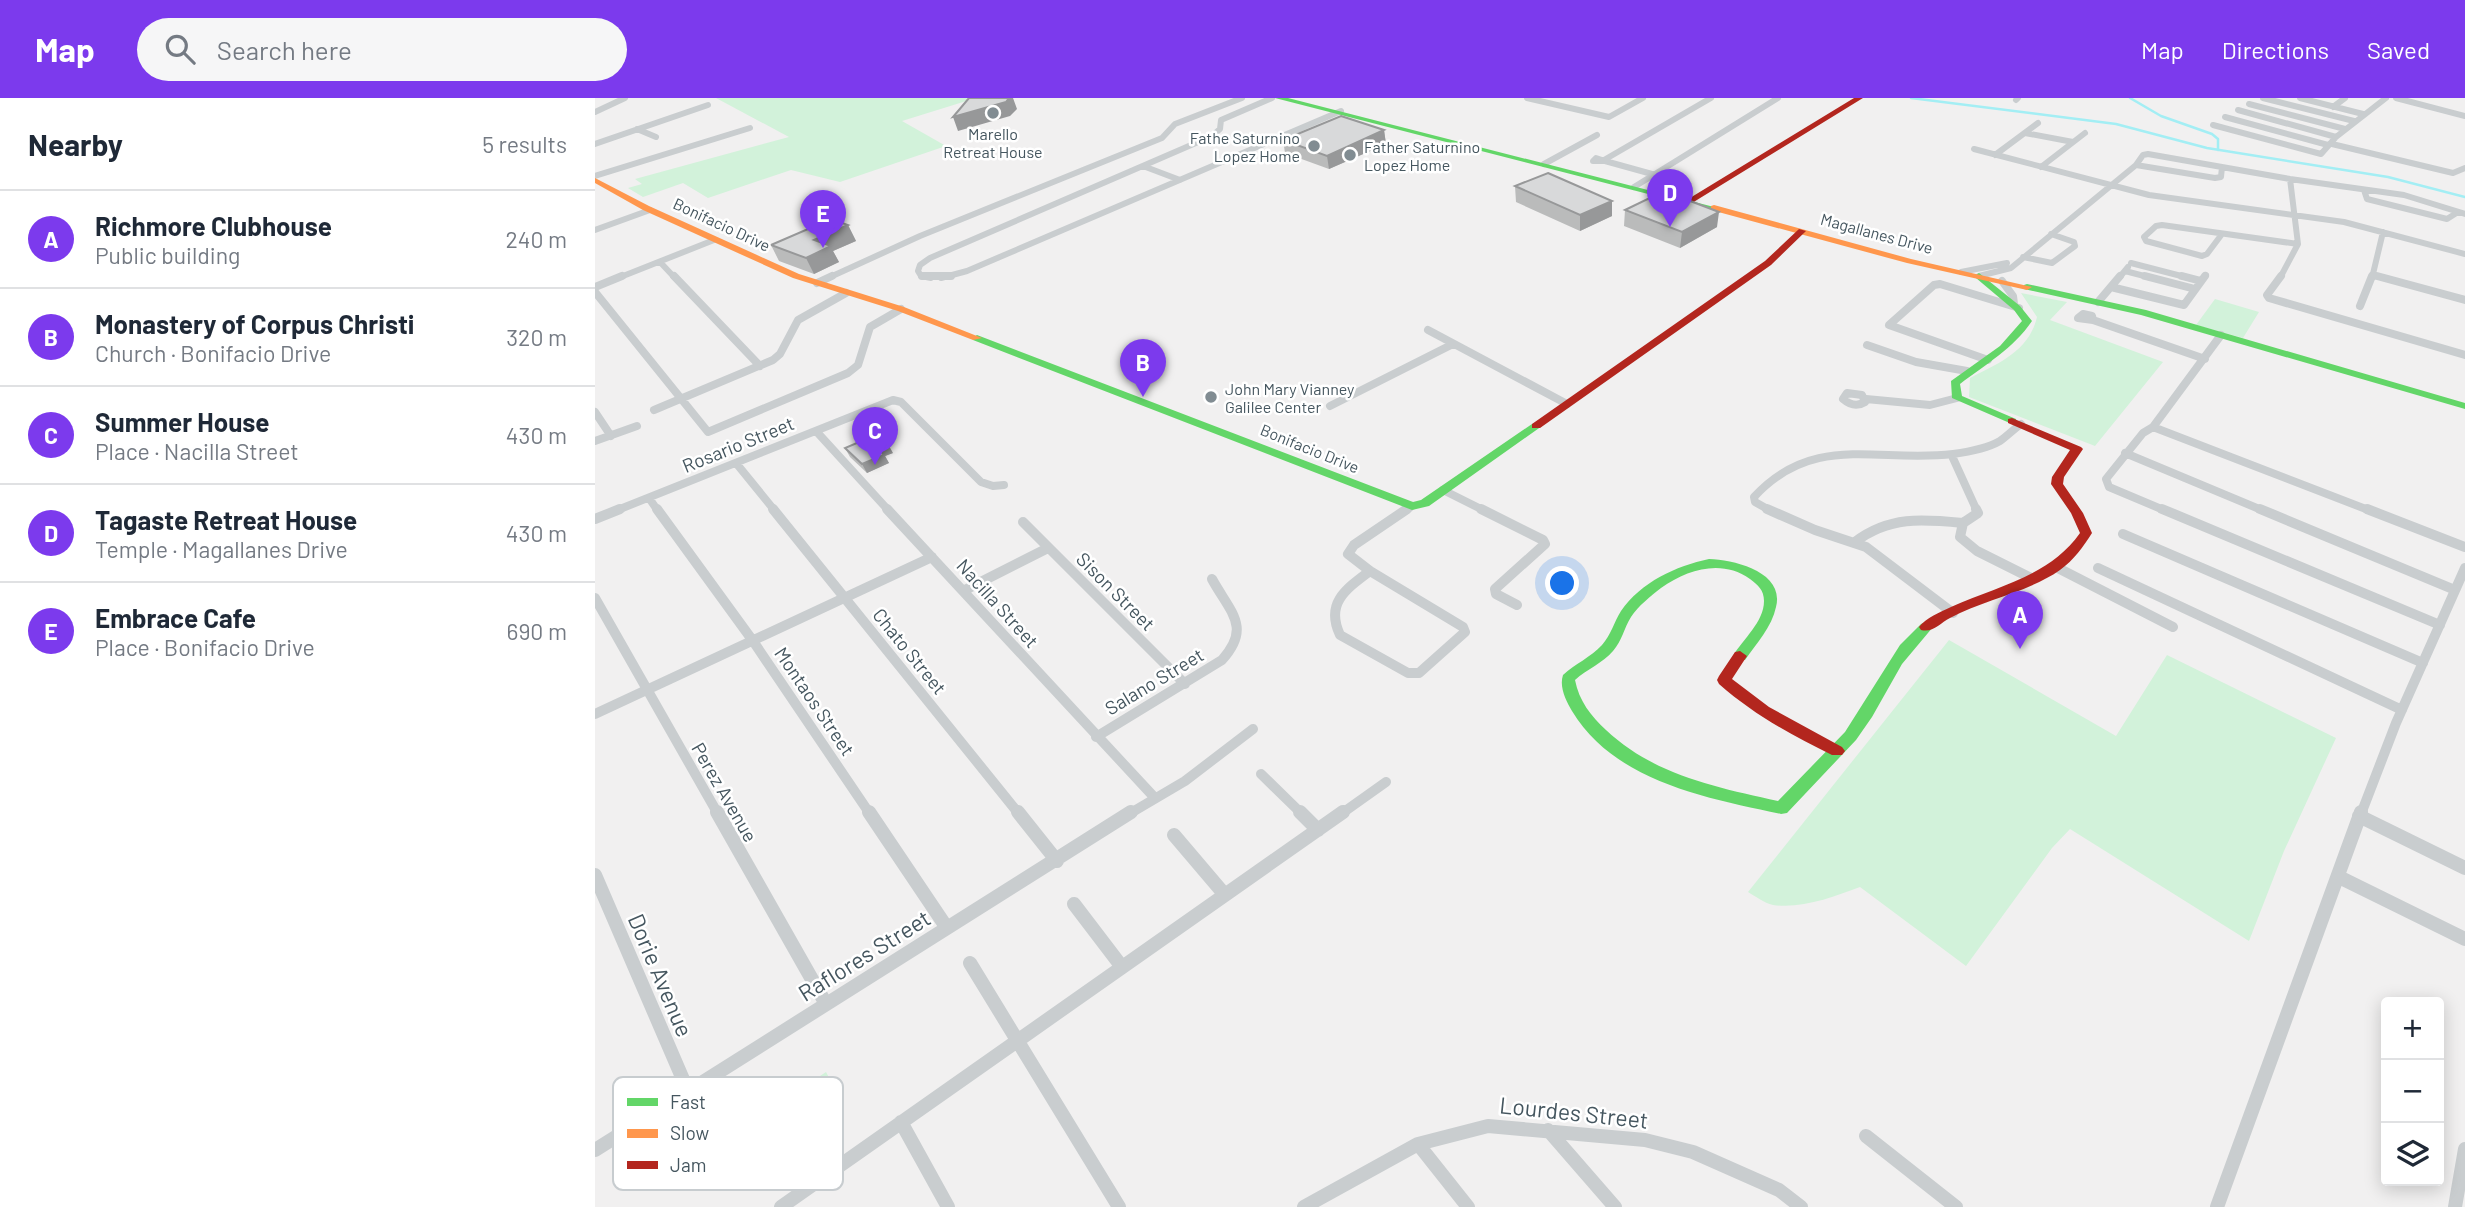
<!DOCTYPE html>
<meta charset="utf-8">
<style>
body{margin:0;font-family:Barlow,sans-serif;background:#f6f6f7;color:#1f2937}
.controls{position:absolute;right:21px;bottom:21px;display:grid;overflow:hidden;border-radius:7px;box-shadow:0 4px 18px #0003}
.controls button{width:63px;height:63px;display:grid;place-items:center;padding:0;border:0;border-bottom:2px solid #e0e1e3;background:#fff;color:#1f2937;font:35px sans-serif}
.you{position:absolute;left:968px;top:486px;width:24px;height:24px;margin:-18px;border:5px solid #fff;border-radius:50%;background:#1a73e8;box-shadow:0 0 0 10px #1a73e833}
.badge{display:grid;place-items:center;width:46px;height:46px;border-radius:50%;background:#7c3aed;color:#fff;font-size:23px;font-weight:700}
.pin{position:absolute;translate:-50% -58px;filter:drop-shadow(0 2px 4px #0008)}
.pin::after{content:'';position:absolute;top:37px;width:24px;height:21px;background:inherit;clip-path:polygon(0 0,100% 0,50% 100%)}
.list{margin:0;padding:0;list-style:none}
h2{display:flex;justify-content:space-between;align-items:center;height:91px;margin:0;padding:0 28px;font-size:30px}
h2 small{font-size:23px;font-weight:400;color:#747a83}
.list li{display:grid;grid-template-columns:46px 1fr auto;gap:21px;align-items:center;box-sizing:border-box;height:98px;padding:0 28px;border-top:2px solid #e0e1e3}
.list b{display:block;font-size:26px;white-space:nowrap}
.list p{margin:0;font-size:23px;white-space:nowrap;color:#747a83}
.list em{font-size:23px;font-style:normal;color:#747a83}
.icon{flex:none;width:38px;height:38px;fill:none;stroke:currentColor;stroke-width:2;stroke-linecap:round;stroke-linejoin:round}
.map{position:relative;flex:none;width:1870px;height:1109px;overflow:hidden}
header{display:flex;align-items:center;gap:42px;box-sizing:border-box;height:98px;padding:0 35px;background:#7c3aed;color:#fff}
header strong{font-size:33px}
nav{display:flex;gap:38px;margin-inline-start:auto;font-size:24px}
.search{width:490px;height:63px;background:#f6f6f7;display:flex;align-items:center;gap:18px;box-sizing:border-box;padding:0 24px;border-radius:38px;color:#747a83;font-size:26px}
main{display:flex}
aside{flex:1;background:#fff}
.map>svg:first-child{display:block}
</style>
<header>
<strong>Map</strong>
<div class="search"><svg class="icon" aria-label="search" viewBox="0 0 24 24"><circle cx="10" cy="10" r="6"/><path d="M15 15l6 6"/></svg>Search here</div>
<nav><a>Map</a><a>Directions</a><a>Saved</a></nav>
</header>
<main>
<aside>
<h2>Nearby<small>5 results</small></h2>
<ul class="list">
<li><span class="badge">A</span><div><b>Richmore Clubhouse</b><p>Public building</p></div><em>240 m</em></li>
<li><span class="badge">B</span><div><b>Monastery of Corpus Christi</b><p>Church · Bonifacio Drive</p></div><em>320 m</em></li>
<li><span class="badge">C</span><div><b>Summer House</b><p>Place · Nacilla Street</p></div><em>430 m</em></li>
<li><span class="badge">D</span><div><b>Tagaste Retreat House</b><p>Temple · Magallanes Drive</p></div><em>430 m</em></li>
<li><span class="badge">E</span><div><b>Embrace Cafe</b><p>Place · Bonifacio Drive</p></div><em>690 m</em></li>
</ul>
</aside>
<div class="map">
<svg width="1870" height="1109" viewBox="0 0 1870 1109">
<rect width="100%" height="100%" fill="#f1f0f0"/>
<path fill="#d2f2da" d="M121,0H381L307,23L351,48L245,84L196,72L113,100L88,85L48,99L33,90L47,86L40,81L194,39Z
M1426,195L1472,204L1455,222L1568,264L1500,348L1374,299L1375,280C1404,265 1434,253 1442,219Z
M1620,201L1664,214L1648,240L1601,227Z
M1354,542L1521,638L1572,557L1741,640L1689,753L1654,843L1475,731L1457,750L1371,868L1265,789C1238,799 1207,811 1178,807C1169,805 1160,798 1153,794Z
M231,974L247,1004L165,1059L151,1027Z"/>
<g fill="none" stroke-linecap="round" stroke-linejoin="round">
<path stroke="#a3eef4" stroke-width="2.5" d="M1316,0L1521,26L1612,50L1793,79L1870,99
M1535,0L1566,18L1617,36L1623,41V52"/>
<path stroke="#c9cdcf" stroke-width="6" d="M932,0L1014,19L1048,0
M1668,0L1759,23
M1705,0L1768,16
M1801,0L1870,18
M1421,2L1423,0
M1654,6L1750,31
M1738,9L1750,0
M1643,12L1741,39
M0,14L30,0
M1630,19L1733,47
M1618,27L1726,56L1741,39L1791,0
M42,31L61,39
M1430,35L1478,44
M0,46L113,7
M1737,46L1858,75L1870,70
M1379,51L1554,97L1749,124L1870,156
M1400,57L1443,25
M1001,60L1010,63H998Z
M1009,62L1116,0
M1010,63L1075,81
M949,66L1002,37
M1541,67L1620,80L1626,79L1627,69
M548,68L585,82
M1446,69L1490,35
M0,78L155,30
M1039,89L1183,0
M1769,92L1772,101L1852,121L1863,114
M0,132L55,112
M1627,136L1612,156L1607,158L1551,143L1549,139L1561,128L1567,127L1703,146
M1428,159L1457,165L1480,148L1479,144L1456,136
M65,164L80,180
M1536,165L1594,180
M1530,173L1557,180
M1366,174L1412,165
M1778,177L1789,180
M1384,178L1416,170L1541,67L1548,57L1553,56L1695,81L1809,97L1870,116
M23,180L119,142
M233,180L325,138L567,40L580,26L647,0
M336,180L326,178L323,173L325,167L335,160L617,38L625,31L626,22L677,0
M346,180L372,173L746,13
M1524,180L1533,169
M1609,180L1611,177
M1685,180L1703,146L1695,81
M1777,180L1788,134"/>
<path stroke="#c9cdcf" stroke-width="8" d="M79,178L165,268
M327,178H356
M1550,178L1600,191
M1587,178L1606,183
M1686,178L1672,197L1674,200L1870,257
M1782,178L1870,202
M1407,183L1418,198L1419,206
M222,185L237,178
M0,189L27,178
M1516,189L1589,207L1610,178
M0,194L113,334L253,275L263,267L275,229L306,211
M1503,204L1525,178
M1765,208L1777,178
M1488,216L1497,218L1498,222L1483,220Z
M1498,222L1610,261
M833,232L972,306
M1272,247L1321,264L1372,273
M1393,262L1294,227L1339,187L1345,186L1424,210
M1252,295L1267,297L1270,304C1262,309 1255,307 1248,301Z
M1271,301L1335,307L1362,300
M735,308L858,246
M59,312L178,262L185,256L203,222L251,195
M0,314L16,338
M1558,329L1776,413
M221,333L294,413
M0,343L42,328
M1530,355L1669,413
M1357,358L1382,413
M141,365L180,413
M848,392L890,413
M54,400L63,413
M20,413L298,302L306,304L386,384L398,388L409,387
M810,413L817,408
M1176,413L1160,404L1159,399C1219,334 1282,365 1358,356C1373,354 1391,351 1405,343C1412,338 1419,331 1426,326
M1571,413L1514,389L1511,381L1548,335L1558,329L1626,237"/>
<path stroke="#c9cdcf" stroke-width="10" d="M62,411L158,543L275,716
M178,411L424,716
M292,411L559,699
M886,411L948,442L950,446L900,491L901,496L922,507
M1172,411L1220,432L1271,449L1358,515
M1381,411L1383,415L1368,425L1365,439L1382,453L1436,480
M1567,411L1845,527
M1665,411L1860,492
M1772,411L1870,449
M0,421L25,411
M428,424L590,586
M1528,436L1828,565
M1260,444C1294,418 1327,421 1368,425
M1461,469L1578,529
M1503,470L1807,612
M775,473L868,529L870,534L824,575H813L745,537C730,505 751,491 775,473Z
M775,473L753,456L759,447L812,411
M368,493L453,450
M0,500L123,716
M0,616L337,459
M501,639L627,562C657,529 635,514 617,481
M666,676L707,716
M534,716L590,683L658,631
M746,716L791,684
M1766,716L1801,625L1870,470"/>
<path stroke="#c9cdcf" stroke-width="14" d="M122,714L231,906
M274,714L352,830
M423,714L462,763
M705,714L723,732
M1764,718L1870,770
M579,737L630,797
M0,777L93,993
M1744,779L1870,841
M479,806L527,869
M375,865L524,1109
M306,1024L353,1109
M953,1032L1020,1109
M1271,1038L1361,1109
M823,1046L873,1109
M0,1052L536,714
M186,1109L748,714
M709,1109L823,1046L893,1028L1050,1042L1098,1054L1184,1092L1206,1109
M1622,1109L1766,714
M1860,1109L1870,1051"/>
<path fill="#63d668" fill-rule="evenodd" d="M680,0H693L1123,110L1119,113Z
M1384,175L1425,208L1437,223C1418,251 1391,266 1365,286L1367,298L1421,321V325L1417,326L1357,300L1356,283L1405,248L1427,223L1419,212L1381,180L1379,178Z
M1432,186L1551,212L1870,305V311L1546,217L1429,191V187Z
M382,237L818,404L826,402L937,326L941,325L947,328L834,408L817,412L378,242L377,240Z
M1114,461C1140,462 1190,474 1181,509C1177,529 1161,546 1150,562H1140L1138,558C1148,541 1169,524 1169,503C1169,492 1163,487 1155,481C1127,461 1093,471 1066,490C1056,498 1043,508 1036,519C1029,530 1027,543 1018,553C1008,565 992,571 980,582C984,603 996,618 1011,632C1059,677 1120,689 1183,703L1250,634L1305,547L1326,526L1331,524L1338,529L1307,566L1277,619L1261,642L1192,715L1186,716C1112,700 1020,684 977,613C971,603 964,589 968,577C980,566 996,559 1007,547C1016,537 1019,524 1026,513C1046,484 1081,468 1114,461Z"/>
<path fill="#ff974d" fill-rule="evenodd" d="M0,80L54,108L204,176L309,209L387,240L378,242L303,213L198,180L48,112L0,85Z
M1119,107L1316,161L1437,189L1432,192L1312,165L1116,112V108Z"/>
<path fill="#b3261e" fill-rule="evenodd" d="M1259,0H1268L1097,105L1090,103Z
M1204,131L1211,133L1176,167L945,330H937V326L1170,163Z
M1417,320L1486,349L1488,351L1469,379L1468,386L1488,415L1497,435C1488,449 1479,462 1465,472C1432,495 1390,501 1355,520C1345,525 1338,535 1326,532L1324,529C1331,520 1345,514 1356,509C1402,488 1454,479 1485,435L1476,415L1456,386L1457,379L1475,352L1413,325V321Z
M1145,553L1152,558L1137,581L1174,609L1247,649L1250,653L1247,657H1237C1196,637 1158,616 1124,586L1122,582L1124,578L1140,554Z"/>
</g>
<path fill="#babbbb" d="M789,32L791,46L734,71L690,55L688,42Z
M920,88L1017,103V118L985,133L921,104Z
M1030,112L1122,129L1085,150L1029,128Z
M253,127L261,143L238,153L244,164L219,176L184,163L176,147Z
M250,350L298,355L290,358L294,365L272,375L255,359Z"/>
<path fill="#979899" d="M414,0H418L422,11L415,18L363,33L358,19Z
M789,32L791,46L734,71L732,58Z
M1017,103V118L985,133V117Z
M1124,114L1122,129L1085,150L1087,134Z
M253,127L261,143L238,153L244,164L219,176L211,160L219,142Z
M293,346L298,355L290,358L294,365L272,375L267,366L283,350Z"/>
<path fill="#d8d9da" stroke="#979899" stroke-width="2" d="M374,0H414L411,4L358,19Z
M746,18L789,32L732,58L688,42Z
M953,75L1017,103L985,117L920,88Z
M1069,93L1124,114L1087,134L1030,112Z
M236,121L253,127L219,142L236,148L211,160L176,147Z
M283,336L293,346L283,350L289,357L267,366L250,350Z"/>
<g fill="#818c92" stroke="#fff" stroke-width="2.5">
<circle cx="398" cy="15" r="7"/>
<circle cx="719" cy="48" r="7"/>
<circle cx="755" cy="57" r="7"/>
<circle cx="616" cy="299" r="7"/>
</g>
<g text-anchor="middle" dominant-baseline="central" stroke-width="5" stroke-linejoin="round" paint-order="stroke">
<g font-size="16" fill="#45565f" stroke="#fff" text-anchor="start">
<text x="398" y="35" text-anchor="middle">Marello<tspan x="398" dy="18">Retreat House</tspan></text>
<text x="705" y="39" text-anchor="end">Fathe Saturnino<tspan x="705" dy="18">Lopez Home</tspan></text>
<text x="769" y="48">Father Saturnino<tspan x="769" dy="18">Lopez Home</tspan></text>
<text x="630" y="290">John Mary Vianney<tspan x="630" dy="18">Galilee Center</tspan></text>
</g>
<g font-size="16" fill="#45565f" stroke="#fff">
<text transform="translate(127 126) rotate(25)">Bonifacio Drive</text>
<text transform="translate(1282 135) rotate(15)">Magallanes Drive</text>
<text transform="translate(715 350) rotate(22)">Bonifacio Drive</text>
</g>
<g font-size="19" fill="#45565f" stroke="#fff">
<text transform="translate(143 346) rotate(-22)">Rosario Street</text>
<text transform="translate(521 493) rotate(45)">Sison Street</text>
<text transform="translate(403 505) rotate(48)">Nacilla Street</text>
<text transform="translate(315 553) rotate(51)">Chato Street</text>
<text transform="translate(559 583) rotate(-31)">Salano Street</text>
<text transform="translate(220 603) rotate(56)">Montaos Street</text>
<text transform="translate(130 694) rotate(60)">Perez Avenue</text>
</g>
<g font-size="23" fill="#45565f" stroke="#fff">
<text transform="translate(269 857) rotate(-32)">Raflores Street</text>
<text transform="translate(66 877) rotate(67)">Dorie Avenue</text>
<text transform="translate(979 1014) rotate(6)">Lourdes Street</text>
</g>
</g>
<rect x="18" y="979" width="230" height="113" rx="10" fill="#fff" stroke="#c7cccf" stroke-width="2"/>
<rect x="32" y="1000" width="31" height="8" fill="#63d668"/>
<rect x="32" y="1031" width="31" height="9" fill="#ff974d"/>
<rect x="32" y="1063" width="31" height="8" fill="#b3261e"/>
<g font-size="19" fill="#45565f">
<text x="75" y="1011">Fast</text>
<text x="75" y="1042">Slow</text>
<text x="75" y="1074">Jam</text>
</g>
</svg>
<div class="controls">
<button>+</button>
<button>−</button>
<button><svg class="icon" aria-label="layers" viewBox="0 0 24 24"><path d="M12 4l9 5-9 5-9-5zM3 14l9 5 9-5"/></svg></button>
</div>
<div class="you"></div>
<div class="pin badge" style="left:1425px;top:551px">A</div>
<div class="pin badge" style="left:548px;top:299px">B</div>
<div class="pin badge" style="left:280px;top:367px">C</div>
<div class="pin badge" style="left:1075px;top:129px">D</div>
<div class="pin badge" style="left:228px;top:150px">E</div>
</div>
</main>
